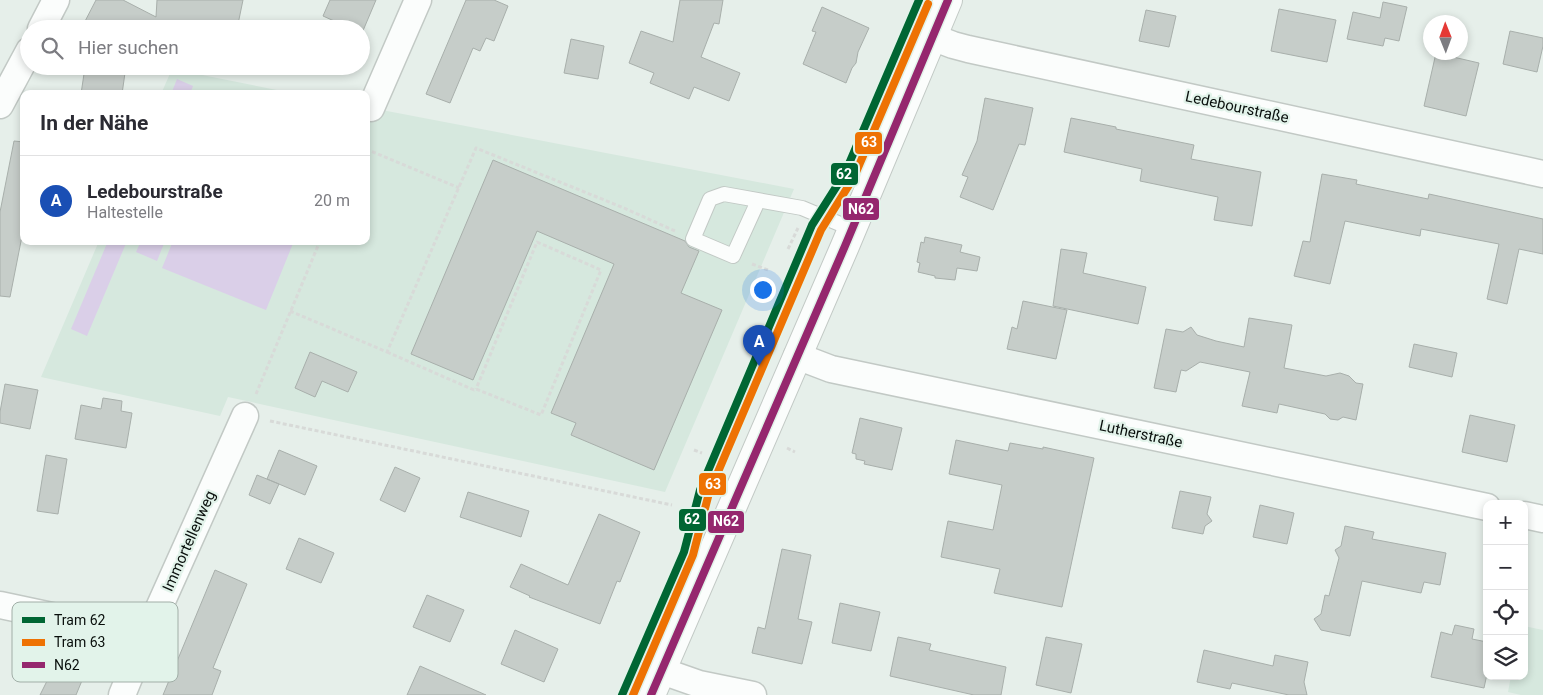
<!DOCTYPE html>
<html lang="de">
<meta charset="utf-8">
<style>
body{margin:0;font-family:Roboto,sans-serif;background:#f7f7f7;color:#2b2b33}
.controls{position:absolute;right:15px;bottom:15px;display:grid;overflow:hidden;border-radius:10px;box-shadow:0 2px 8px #0003}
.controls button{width:45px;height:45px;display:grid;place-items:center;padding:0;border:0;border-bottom:1px solid #e1e1e2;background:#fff;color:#2b2b33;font:25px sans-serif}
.compass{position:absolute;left:1423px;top:15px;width:45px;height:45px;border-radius:50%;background:#fff;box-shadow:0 2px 8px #0003;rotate:359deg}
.you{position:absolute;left:762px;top:289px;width:18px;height:18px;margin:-12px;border:4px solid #fff;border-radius:50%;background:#1a73e8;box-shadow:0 0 0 8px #1a73e833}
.badge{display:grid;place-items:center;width:32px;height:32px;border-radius:50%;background:#565d59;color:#fff;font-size:16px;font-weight:700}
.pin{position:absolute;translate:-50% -41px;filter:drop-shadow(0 1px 2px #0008)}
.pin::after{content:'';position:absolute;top:26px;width:18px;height:15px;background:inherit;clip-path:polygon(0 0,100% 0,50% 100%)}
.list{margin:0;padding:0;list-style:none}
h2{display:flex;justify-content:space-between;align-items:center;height:65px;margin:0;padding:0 20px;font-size:21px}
h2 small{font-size:16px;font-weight:400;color:#7c7c81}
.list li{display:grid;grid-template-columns:32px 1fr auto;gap:15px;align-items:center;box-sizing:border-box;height:90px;padding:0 20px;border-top:1px solid #e1e1e2}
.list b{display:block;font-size:19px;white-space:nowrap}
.list p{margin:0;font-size:16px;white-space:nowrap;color:#7c7c81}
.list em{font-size:16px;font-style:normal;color:#7c7c81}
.icon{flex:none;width:28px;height:28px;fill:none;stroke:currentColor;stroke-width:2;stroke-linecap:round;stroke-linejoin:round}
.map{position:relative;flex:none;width:1543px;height:695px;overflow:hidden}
.search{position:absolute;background:#fff;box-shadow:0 2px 8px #0003;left:20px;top:20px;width:350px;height:55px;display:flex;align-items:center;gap:12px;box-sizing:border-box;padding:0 18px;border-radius:28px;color:#7c7c81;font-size:19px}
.panel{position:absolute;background:#fff;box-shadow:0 2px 8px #0003;left:20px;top:90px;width:350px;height:155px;border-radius:10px}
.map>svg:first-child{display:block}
</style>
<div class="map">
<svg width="1543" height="695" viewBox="0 0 1543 695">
<rect width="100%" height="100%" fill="#e6efea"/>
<path fill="#d6e8de" d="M172,69L297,94H161Z
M366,107L794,189L665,492L228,397L220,416L41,377L99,241H366Z
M1524,626L1543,630V695H1521L1508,692L1511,676H1524Z"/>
<path fill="#dacfe8" d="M177,79L193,86L190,94H171Z
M108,241H127L87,336L71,329Z
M141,241H165L157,261L136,252Z
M173,241H294L266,310L162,268Z"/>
<path fill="#c6cdc9" stroke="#a8afab" d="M96,0H123L156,17L157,0H243L237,29H81Z
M330,0H376L362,33L361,29H352L323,16Z
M466,0H494L508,6L494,41L486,38L480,51L473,48L450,103L426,94Z
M680,0H723L719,24L714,23L701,57L740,73L729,101L694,87L689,99L650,83L654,73L629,63L641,31L673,42Z
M1383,2L1407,7L1399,41L1385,38L1383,46L1347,39L1353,12L1380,18Z
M822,7L869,28L858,52L856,63L852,68L846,83L803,64L816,32L812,31Z
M1279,9L1336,20L1327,62L1271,51Z
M1146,10L1176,16L1169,47L1139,41Z
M1510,31L1543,38V46L1537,72L1503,64Z
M571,39L604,46L598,79L564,73Z
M1436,53L1479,63L1466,116L1424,106Z
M85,67L125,73L122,94H81Z
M985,98L1033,108L1025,145L1019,144L993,210L960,197L968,177L962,175L977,141Z
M1071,118L1116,127V129L1194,145L1191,159L1261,172L1252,226L1214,220L1218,197L1140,181L1142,169L1064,152Z
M14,141L24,142V226L10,297L0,296V212Z
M493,160L685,241L689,247L699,251L681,293L722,310L654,470L571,435L576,423L551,413L614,264L537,231L473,380L411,354Z
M1322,174L1357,180L1356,184L1428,199L1429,194L1543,219V254L1519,249L1507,304L1487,299L1499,244L1421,229L1420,236L1345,221L1330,284L1294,276L1303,241L1310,242Z
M925,237L962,245L960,252L980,257L977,271L957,268L955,280L935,278V276L918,272L920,263L917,262L921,242L924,243Z
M1061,249L1087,253L1083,273L1146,287L1138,324L1053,306Z
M1023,301L1067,310L1056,359L1007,349L1012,327L1017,329Z
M1249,318L1292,325L1284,368L1326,376L1340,373L1349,376L1356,383L1363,384L1356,420L1343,417L1338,420L1330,419L1325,414L1279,404L1277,413L1242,406L1250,372L1200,362L1186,371L1181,370L1176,392L1154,388L1166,329L1183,332L1191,327L1197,335L1216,341L1244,347Z
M1414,344L1457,353L1452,377L1409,367Z
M310,352L357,372L348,392L322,381L315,397L295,388Z
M5,384L38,390L30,429L0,423V412Z
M103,398L122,401L121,411L132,413L126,448L75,439L81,405L101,409Z
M1470,415L1515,425L1507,462L1462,452Z
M860,418L902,428L892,470L864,464L865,461L856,459V454L852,453Z
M956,440L1008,451L1010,443L1043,449V447L1094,458L1062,607L994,593L1000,569L941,557L948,521L993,530L1002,485L949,474Z
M279,450L317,466L305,495L267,479Z
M46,455L67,459L58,514L37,511Z
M395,467L420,478L405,512L380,500Z
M257,475L279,484L270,504L249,495Z
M1180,491L1211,497L1207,514L1212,521L1205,526L1203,534L1172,528Z
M468,492L529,511L521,537L460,517Z
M1260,505L1294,513L1287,544L1253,537Z
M599,514L640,532L620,582L617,581L600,624L529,597L530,596L510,587L521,564L568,585Z
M1345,526L1374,532L1372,539L1446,553L1440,585L1424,582L1421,593L1362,581L1350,636L1321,630L1314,619L1321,614L1325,595L1329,596L1339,558L1335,550L1341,546Z
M299,538L334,553L321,583L286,569Z
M782,549L811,555L798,619L812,622L802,664L752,653L758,627L765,629Z
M215,570L247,584L213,668L221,671L212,695H163Z
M427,595L464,610L450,642L413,627Z
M840,603L880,612L871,651L832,643Z
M1455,625L1474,629L1472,639L1487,642V674L1484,688L1431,677L1441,632L1452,635Z
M515,630L558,649L544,682L501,664Z
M898,637L931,644L929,650L1006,667L1001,695H974L890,676Z
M1046,637L1082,644L1071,693L1036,685Z
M1204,650L1273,666L1275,655L1308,662L1304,682L1307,695H1289L1232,683L1230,689L1197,682Z
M40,653L65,664L68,657L88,666L76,695H40L47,681L30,674Z
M420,666L486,695H407Z"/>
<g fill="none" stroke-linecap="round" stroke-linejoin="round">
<g stroke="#c2c9c5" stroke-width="16">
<path id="lane" d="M758,201L733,256L693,239L710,199L724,194L802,208L852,229"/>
</g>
<g stroke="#c2c9c5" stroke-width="29">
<path id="street" d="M41,29L56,0
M932,37L953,45L968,49L1543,174
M0,105L29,51
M371,108L418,0
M797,356L831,369L1487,507
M1524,515L1543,519
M0,605L127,632L145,639
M662,671L699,684L753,695
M122,695L145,639L245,416"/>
</g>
<g stroke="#c2c9c5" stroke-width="30">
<path id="secondary" d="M651,695L845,246L948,0"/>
</g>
<path stroke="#d8dad8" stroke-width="3" stroke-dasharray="4 2.5" stroke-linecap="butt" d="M366,149L459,188
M788,249L798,228
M752,264L768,270
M290,311L387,352L476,148L624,208L675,231
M387,352L474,390L476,389L541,415L601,270L537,242L476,389
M256,394L320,241
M270,421L672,505
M787,448L795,452
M694,450L702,453"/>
<use href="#lane" stroke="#fbfdfc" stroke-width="14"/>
<use href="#street" stroke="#fbfdfc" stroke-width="26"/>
<use href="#secondary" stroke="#fbfdfc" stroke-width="28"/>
<g stroke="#e2f3ea" stroke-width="11">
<path id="bus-1" d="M651,695L845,246L948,0"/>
</g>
<use href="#bus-1" stroke="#95276e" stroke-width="8"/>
<g stroke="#e2f3ea" stroke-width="11">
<path id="tram-1" d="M622,695L684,552L700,490L812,225L845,173L919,0"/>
</g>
<g stroke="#e2f3ea" stroke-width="11">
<path id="tram-2" d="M633,695L693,555L709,493L821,230L854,177L928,4"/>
</g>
<use href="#tram-1" stroke="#063" stroke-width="8"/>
<use href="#tram-2" stroke="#ee7203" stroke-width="8"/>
</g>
<g text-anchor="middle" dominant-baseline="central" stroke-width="4.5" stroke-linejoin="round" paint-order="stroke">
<g font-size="15" fill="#080e0b" stroke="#e2f3ea">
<text transform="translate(1237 107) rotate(12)">Ledebourstraße</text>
<text transform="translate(1141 434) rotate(12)">Lutherstraße</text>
<text transform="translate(189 541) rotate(-66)">Immortellenweg</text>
</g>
</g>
<rect x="12" y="602" width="166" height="80" rx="8" fill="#e2f3ea" stroke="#a1aea7" stroke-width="1"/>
<rect x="22" y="617" width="23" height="6" fill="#063"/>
<rect x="22" y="639" width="23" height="7" fill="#ee7203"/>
<rect x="22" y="662" width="23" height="6" fill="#95276e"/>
<g font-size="14" fill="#080e0b">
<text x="54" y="625">Tram 62</text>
<text x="54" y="647">Tram 63</text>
<text x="54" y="670">N62</text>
</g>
<g stroke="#e2f3ea" stroke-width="2">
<rect x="854" y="131" width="29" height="24" rx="5" fill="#ee7203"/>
<rect x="830" y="162" width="29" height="24" rx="5" fill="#063"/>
<rect x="842" y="197" width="38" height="24" rx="5" fill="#95276e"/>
<rect x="698" y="472" width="29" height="24" rx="5" fill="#ee7203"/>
<rect x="678" y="508" width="29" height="24" rx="5" fill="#063"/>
<rect x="707" y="510" width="38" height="24" rx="5" fill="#95276e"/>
</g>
<g font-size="14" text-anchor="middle" font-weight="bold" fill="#fff">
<text x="869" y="147">63</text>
<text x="844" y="179">62</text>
<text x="861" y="214">N62</text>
<text x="713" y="489">63</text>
<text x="692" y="524">62</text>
<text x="726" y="526">N62</text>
</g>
</svg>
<div class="controls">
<button>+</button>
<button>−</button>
<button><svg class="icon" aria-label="locate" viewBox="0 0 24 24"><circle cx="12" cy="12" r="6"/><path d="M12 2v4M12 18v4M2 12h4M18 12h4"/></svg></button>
<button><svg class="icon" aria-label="layers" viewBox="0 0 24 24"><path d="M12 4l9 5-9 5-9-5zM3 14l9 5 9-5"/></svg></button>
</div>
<svg class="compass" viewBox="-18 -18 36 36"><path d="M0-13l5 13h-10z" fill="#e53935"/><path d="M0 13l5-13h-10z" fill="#7c7c81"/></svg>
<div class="you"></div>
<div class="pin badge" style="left:759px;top:366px;background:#1a4fb4">A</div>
<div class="search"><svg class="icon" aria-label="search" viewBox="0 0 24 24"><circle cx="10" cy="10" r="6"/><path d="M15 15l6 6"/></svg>Hier suchen</div>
<section class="panel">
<h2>In der Nähe<small></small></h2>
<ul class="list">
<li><span class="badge" style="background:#1a4fb4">A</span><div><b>Ledebourstraße</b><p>Haltestelle</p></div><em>20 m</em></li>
</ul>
</section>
</div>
